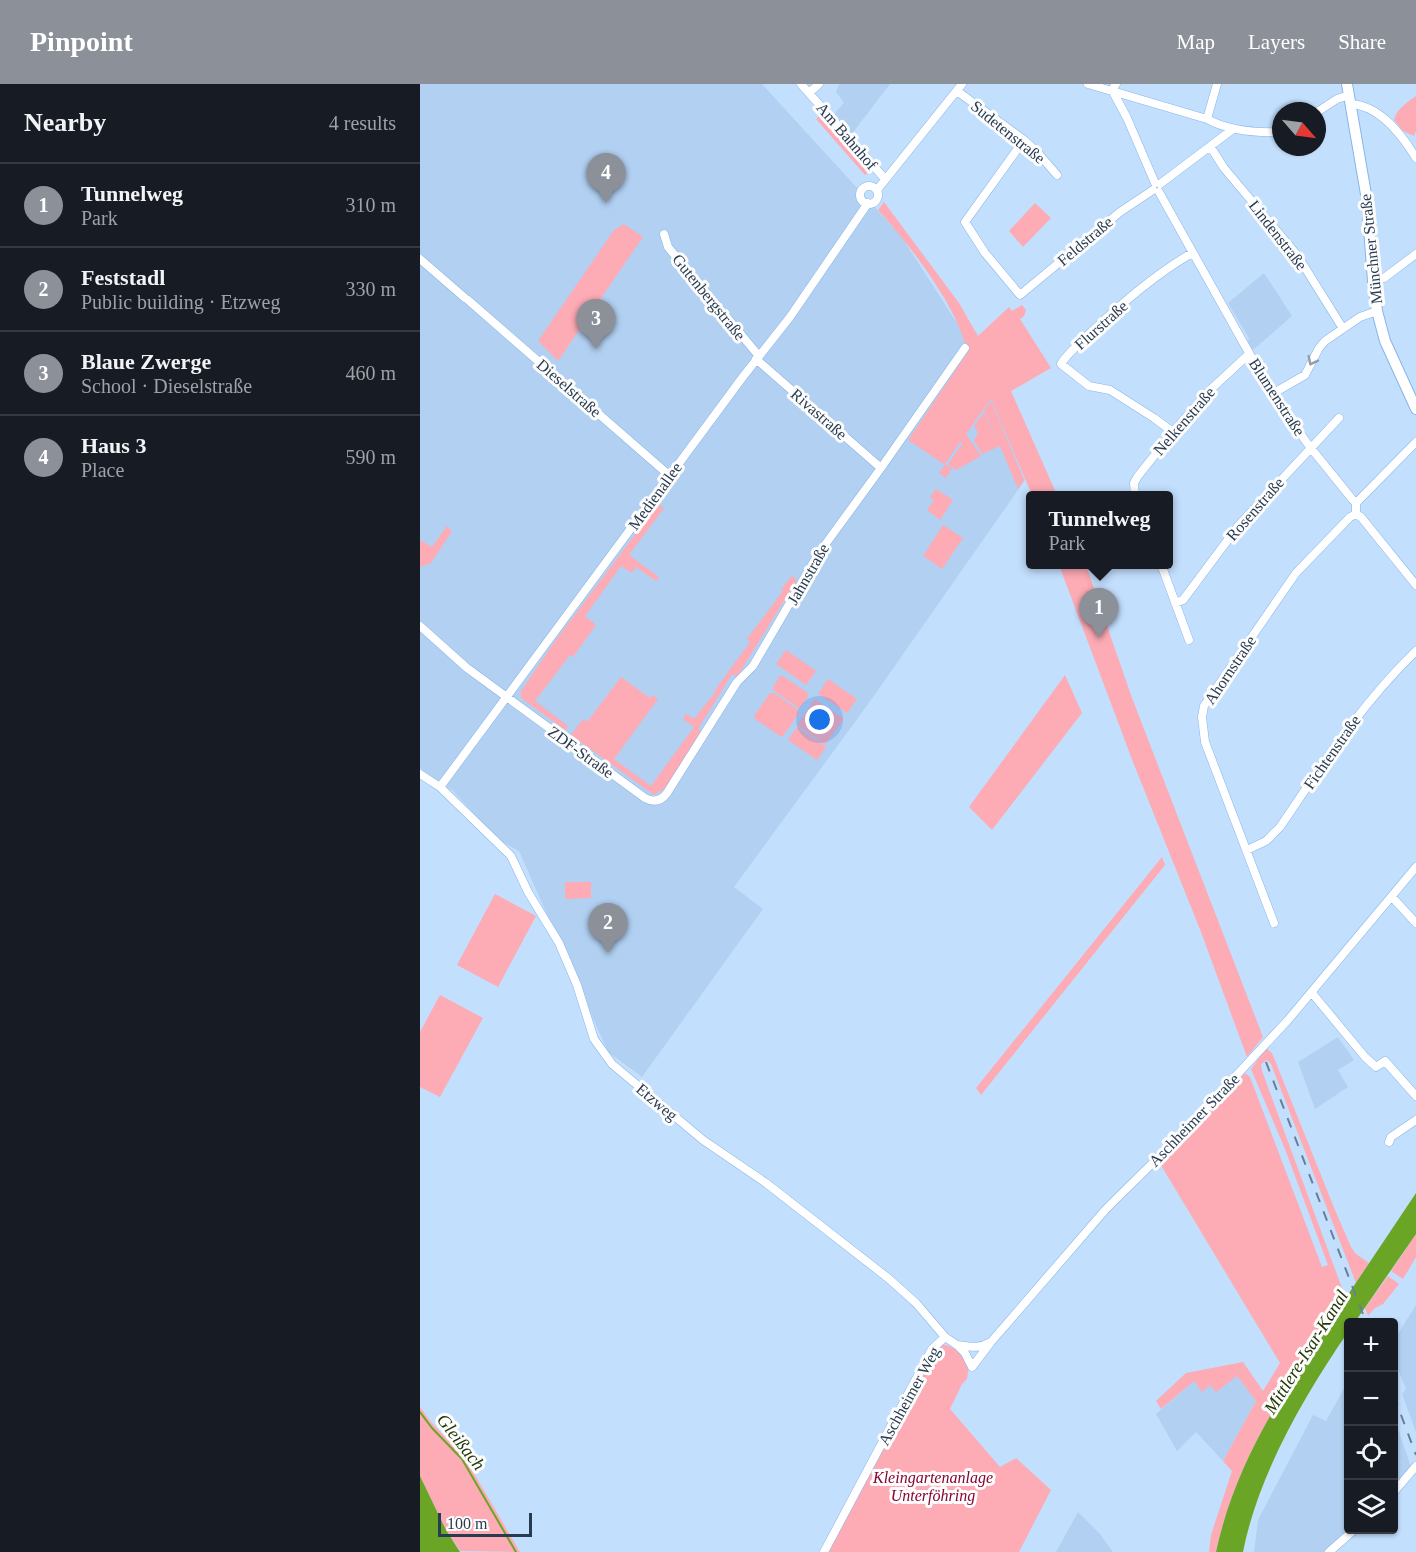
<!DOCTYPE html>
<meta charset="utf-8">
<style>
body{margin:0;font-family:"Times New Roman",serif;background:#20242c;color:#f1f3f6}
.controls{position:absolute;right:18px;bottom:18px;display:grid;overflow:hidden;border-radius:6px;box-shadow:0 2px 4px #0004}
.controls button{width:54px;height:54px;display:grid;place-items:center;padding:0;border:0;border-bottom:2px solid #363941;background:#171b24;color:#f1f3f6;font:30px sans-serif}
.compass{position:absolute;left:852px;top:18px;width:54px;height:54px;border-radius:50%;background:#171b24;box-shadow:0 2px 4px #0004;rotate:118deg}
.scale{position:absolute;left:18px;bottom:15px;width:94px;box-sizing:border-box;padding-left:6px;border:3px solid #283b50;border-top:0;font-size:16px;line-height:21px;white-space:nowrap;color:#283b50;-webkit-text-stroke:4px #fdfdfd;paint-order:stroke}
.you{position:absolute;left:400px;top:636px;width:21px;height:21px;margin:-15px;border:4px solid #fff;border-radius:50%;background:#1a73e8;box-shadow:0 0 0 9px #1a73e833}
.badge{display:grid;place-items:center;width:39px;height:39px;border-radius:50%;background:#8c9099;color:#fff;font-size:20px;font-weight:700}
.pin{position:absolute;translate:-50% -50px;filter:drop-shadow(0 2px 3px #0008)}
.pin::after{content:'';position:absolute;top:32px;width:21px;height:18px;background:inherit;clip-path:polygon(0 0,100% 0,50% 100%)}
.popup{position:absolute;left:606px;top:407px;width:147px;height:78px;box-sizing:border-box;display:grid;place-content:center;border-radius:6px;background:#171b24;filter:drop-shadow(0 2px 4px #0005);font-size:20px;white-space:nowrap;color:#9ea1a6}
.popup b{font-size:22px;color:#f1f3f6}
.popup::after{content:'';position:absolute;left:50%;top:100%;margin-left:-12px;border:12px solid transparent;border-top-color:#171b24}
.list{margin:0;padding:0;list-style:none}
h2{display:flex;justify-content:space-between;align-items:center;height:78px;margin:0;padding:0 24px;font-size:26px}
h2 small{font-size:20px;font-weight:400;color:#9ea1a6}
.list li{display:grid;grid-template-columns:39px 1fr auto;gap:18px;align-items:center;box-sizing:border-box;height:84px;padding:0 24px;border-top:2px solid #363941}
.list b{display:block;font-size:22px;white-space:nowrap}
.list p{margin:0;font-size:20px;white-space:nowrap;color:#9ea1a6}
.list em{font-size:20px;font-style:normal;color:#9ea1a6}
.icon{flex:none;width:33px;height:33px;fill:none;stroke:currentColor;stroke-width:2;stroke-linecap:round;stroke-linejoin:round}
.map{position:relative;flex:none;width:996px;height:1468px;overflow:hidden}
header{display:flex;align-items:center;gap:36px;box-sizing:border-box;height:84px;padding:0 30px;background:#8c9099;color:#fff}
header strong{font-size:28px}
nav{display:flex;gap:33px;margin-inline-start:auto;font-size:21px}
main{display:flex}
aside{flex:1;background:#171b24}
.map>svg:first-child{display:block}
</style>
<header>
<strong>Pinpoint</strong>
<nav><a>Map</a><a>Layers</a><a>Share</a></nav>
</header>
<main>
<aside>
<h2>Nearby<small>4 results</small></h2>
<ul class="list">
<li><span class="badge">1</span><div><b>Tunnelweg</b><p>Park</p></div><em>310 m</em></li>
<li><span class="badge">2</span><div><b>Feststadl</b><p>Public building · Etzweg</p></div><em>330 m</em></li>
<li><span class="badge">3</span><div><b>Blaue Zwerge</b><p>School · Dieselstraße</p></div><em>460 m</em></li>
<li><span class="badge">4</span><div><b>Haus 3</b><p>Place</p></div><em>590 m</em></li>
</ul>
</aside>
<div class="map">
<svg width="996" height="1468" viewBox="0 0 996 1468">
<rect width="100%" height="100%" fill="#c3dffe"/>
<path fill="#b2d0f2" d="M0,0H342L481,152L548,256L605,396L451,616L314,803L343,825L222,993L188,968L99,767L79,756L33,707L0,684Z
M419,0H470L431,51L419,39L421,37L414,30L424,19L416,8Z
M844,189L872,232L833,266L828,258L829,254L808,219Z
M918,953L934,976L918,986L928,1003L895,1025L878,978Z
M996,1221V1348L982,1310L986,1305L974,1276V1256Z
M817,1292L836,1317L803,1377L776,1348L757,1367L736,1330L774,1297L790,1301Z
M926,1301L928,1302V1446H938L912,1468H834L838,1436L893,1331L906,1337Z
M974,1333L993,1389L974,1411Z
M658,1428L680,1450L693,1468H636Z"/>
<path fill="#fdabb5" d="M996,12V47L994,52L983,47L974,36C976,25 988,18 996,12Z
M402,29L452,85L445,91L396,35Z
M464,118L539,219L558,252L589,223L592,227L602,221L606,226L604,232L600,235L631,284L591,307L637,411H612L571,315L546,350L561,372L536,386L528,380L542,360L541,357L525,380L532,384L526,394L519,389L525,381L488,356L547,269C540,225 488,159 458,126Z
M615,119L631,134L603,163L589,147Z
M204,140L223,153L138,277L118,257L194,146Z
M571,317L604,396L598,405L580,362L562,370L554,357L558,348L554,342L564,328L578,358L564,326Z
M516,405L533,416L520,436L507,426L514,416L510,413Z
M238,420L244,424L209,471L239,493L236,497L216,483L212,489L201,482L165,532L176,541L153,573L150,571L115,617L148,642L145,646L101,614V607L135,557Z
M523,441L543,454L522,485L503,472Z
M27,442L32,447L11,479L0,483V456L12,463Z
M639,481H666L712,614L843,953L827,973L781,848L713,678Z
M372,492L377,496L317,593L312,590L278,645L283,648L252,700L234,711L151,651L163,635L167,638L201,593L230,614L233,611L238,615L194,675L231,702L274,643L263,635L266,630L274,635L296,607L295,606L330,558L327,555L363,507L361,505Z
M366,566L396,587L386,601L356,580Z
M645,591L662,629L572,746L549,723Z
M360,592H363L388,609V613L381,623L378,624L353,606V603Z
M408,595L437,615L427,629L398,610Z
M350,609H354L378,626L379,629L363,652H360L335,635L334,632Z
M395,615L424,635L405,661L377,641Z
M377,643L406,663L397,676L368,656Z
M742,773L745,781L561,1011L556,1004Z
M145,798H171V814L145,815Z
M75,810L116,832L78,903L37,881Z
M20,911L63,934L20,1013L0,1003V948Z
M846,964L852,969L915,1126L931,1163L936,1170L949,1179L936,1199L851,980L847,976L841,980L842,987L926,1215C871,1295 817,1371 796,1468H789L791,1451L812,1387L803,1377L836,1317L817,1292L796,1308L790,1301L782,1308L774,1297L741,1325L736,1317L766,1289L823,1278L843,1307L860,1279L739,1078L825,989L830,993L902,1183L908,1181L865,1065L831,985Z
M996,1150V1173L983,1195L971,1187Z
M968,1192L979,1200L963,1220L955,1224L948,1232L945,1224Z
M520,1260C534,1261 541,1270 549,1280L547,1295L542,1300L530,1325L580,1383L596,1374L631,1406L599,1468H407L516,1263Z
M0,1323L11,1338L45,1374L100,1468L40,1467L26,1446L0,1392Z"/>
<path fill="#6ba526" d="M996,1109V1150L935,1238H928V1248C884,1312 838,1391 823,1468H796C815,1380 860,1312 909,1239C938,1196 967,1152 996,1109Z
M0,1392L26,1446L40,1468H0Z"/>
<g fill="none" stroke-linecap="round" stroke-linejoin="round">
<path stroke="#6ba526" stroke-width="2" d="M0,1328L12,1344L42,1375L96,1468"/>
<g stroke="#88b5e7" stroke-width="9">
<path id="street" d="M381,0L465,95
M668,0L787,35C809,47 835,49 861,48
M696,0L692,6L707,34L735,99
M537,7L604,56L618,69L637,91
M389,9L399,0
M930,20C960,21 982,51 996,74
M897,28L917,15L929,11
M787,35L797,0
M604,56L545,138L565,169L600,211L700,128L733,106
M790,62L804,84L877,171L922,243
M740,100L813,45
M440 111a9 9 0 1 1 18 0a9 9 0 1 1-18 0Z
M457,106L542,0
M739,108L852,310L890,363L932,415L936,419V430L941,433L996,501
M244,150L248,163L339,272
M0,175L45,214
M953,197L964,194L996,170
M48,216L250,392
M336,275L461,384
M852,310L885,291L899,264L905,257L940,233L957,227
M753,348L734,334L690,306L669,302L641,280C646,271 656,263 663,256C696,224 732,192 772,169
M715,412L714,399L718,392L753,348L790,306L829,270
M936,419L996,358
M741,480L769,556
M755,519L763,516L819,441L919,334
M0,542L47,584L225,714C234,719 241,717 247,709L317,598L333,582L399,469L461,384L545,264
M0,690L20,703L91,772L108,808L139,859L157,901L174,955L192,980L283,1056L346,1099L468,1194L496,1219L525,1253L537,1261L545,1269L552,1283L571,1258
M20,703L322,294L370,233L448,119
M827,766L846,757L860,743C902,681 942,619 996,567
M972,813L996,839
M854,839L785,658L782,633L784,622L876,489L930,433L936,430
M892,909L945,973L956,983L965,977L996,1012
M969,1058L971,1053L996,1036
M537,1261C551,1263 559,1265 571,1258L686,1125L755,1057L868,936L996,783
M974,1408L996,1382
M404,1468L512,1265L525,1253
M909,1468L934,1446"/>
</g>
<g stroke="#88b5e7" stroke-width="12">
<path id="secondary" d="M927,0L947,116L953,197L957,227L965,257L996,325"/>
</g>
<use href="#street" stroke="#fff" stroke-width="8"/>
<use href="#secondary" stroke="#fff" stroke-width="10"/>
<path stroke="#687e97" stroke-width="2" stroke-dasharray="10 10" stroke-linecap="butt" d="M846,978L946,1238
M974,1312L996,1371"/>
</g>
<defs><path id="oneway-chevron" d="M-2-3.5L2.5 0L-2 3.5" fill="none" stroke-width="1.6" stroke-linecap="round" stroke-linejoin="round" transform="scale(1.5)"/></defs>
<use stroke="#949da8" href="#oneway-chevron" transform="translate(892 277) rotate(117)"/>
<g text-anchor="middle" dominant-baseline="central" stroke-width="6" stroke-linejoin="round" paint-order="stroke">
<g font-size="16" fill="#283b50" stroke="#fdfdfd">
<text transform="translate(588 48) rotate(39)">Sudetenstraße</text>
<text transform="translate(427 52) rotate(49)">Am Bahnhof</text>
<text transform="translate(858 151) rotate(52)">Lindenstraße</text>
<text transform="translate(665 157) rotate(-40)">Feldstraße</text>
<text transform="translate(951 165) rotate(-96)">Münchner Straße</text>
<text transform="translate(289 213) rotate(51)">Gutenbergstraße</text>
<text transform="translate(681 241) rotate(-42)">Flurstraße</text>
<text transform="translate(149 304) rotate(41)">Dieselstraße</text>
<text transform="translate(857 313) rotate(57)">Blumenstraße</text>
<text transform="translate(399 330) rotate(41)">Rivastraße</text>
<text transform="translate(764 337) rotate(-49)">Nelkenstraße</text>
<text transform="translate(235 412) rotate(-54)">Medienallee</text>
<text transform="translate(835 425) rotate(-49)">Rosenstraße</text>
<text transform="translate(388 490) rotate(-60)">Jahnstraße</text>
<text transform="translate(810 586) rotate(-56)">Ahornstraße</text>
<text transform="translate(161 668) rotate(36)">ZDF-Straße</text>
<text transform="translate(912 668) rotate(-55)">Fichtenstraße</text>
<text transform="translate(237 1018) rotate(40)">Etzweg</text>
<text transform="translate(774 1036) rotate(-46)">Aschheimer Straße</text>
<text transform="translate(489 1312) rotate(-61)">Aschheimer Weg</text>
</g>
<g font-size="16" font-style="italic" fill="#870531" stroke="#fdfdfd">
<text x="513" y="1393">Kleingartenanlage<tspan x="513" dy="18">Unterföhring</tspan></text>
</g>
<g font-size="18" font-style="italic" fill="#223907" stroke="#fdfdfd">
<text transform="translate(886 1268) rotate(-58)">Mittlere-Isar-Kanal</text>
<text transform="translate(41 1358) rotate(52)">Gleißach</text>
</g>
</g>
</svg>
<div class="controls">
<button>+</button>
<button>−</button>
<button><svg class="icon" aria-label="locate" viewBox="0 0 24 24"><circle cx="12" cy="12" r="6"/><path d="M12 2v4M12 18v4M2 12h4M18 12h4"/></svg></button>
<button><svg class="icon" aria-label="layers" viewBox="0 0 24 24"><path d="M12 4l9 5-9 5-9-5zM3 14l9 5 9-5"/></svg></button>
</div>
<svg class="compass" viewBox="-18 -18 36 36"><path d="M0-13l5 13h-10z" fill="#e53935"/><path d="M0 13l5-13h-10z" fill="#9ea1a6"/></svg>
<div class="scale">100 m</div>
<div class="you"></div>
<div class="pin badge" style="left:679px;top:554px">1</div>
<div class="popup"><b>Tunnelweg</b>Park</div>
<div class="pin badge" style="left:188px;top:869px">2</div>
<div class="pin badge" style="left:176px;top:265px">3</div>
<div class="pin badge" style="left:186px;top:119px">4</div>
</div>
</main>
